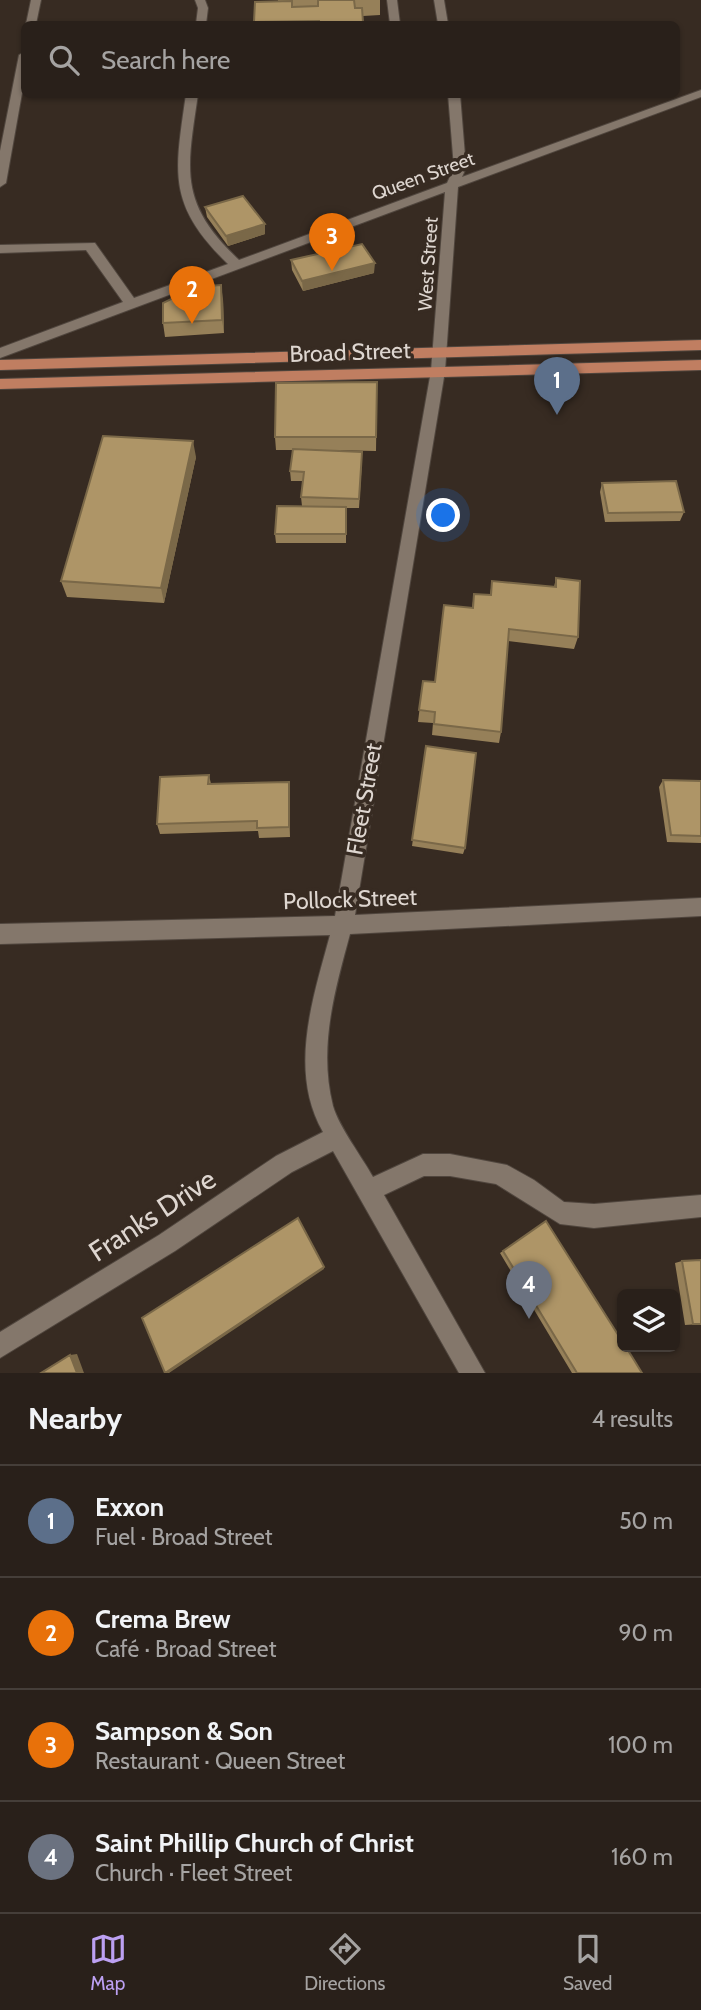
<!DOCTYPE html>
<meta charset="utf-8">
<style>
body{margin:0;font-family:Cabin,sans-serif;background:#352d27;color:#f1f3f6}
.controls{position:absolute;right:21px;bottom:21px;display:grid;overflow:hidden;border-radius:10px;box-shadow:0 2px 5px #0004}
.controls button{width:63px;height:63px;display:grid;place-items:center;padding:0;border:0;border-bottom:2px solid #453e39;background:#29201a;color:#f1f3f6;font:35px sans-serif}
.you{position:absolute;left:444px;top:516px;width:24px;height:24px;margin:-18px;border:5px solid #fff;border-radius:50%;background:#1a73e8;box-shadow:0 0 0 10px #1a73e833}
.badge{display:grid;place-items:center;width:46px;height:46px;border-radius:50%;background:#bca0f2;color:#fff;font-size:23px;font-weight:700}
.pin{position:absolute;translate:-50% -58px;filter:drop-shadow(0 2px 4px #0008)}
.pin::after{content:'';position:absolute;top:37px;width:24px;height:21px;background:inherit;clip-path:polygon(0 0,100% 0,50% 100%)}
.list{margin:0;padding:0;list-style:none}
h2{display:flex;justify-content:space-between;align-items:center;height:91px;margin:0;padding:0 28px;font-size:30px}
h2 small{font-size:23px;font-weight:400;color:#a5a3a2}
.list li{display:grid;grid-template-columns:46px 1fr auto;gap:21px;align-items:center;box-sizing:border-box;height:112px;padding:0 28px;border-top:2px solid #453e39}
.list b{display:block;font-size:26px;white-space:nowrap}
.list p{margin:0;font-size:23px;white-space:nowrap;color:#a5a3a2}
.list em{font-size:23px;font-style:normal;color:#a5a3a2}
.icon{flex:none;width:38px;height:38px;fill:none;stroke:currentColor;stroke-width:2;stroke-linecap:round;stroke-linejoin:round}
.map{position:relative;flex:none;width:701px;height:1373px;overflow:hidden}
.search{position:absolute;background:#29201a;box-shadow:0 2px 5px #0004;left:21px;right:21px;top:21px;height:77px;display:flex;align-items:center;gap:18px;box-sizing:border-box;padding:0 24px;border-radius:10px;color:#a5a3a2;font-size:26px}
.sheet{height:539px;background:#29201a}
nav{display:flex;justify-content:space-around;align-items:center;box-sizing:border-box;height:98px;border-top:2px solid #453e39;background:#29201a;font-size:19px;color:#a5a3a2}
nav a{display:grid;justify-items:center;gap:4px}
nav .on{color:#bca0f2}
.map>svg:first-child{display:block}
</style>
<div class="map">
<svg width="701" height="1373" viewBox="0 0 701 1373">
<rect width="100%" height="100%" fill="#372b22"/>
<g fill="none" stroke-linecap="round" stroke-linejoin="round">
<g stroke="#50463e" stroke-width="2">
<path id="minor" d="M31,0H41L36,24H26Z
M195,0H205L208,8L206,24H196L198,8Z
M387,0H397L400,24H390Z
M434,0H444L448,24H438Z
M24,52V82L6,183L0,187V151L19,55Z
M701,90V97L458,187L445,371L355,915L701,898V916L350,934C335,990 318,1047 333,1106C339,1127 362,1157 373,1177L423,1154H450L507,1165L534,1180L564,1202L594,1204L701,1195V1217L594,1228L560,1224L496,1184L450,1176H424L384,1195L485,1373H459L333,1151L292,1172L175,1251L0,1358V1332L159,1235L276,1156L323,1132C288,1071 313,998 330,935L0,944V924L335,916L431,371L445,192L0,358V348L123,302L86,250L0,253V245L95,243L134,298L228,264C166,204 175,172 186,94H198C187,171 178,202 239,260L447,183L454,168L448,94H460L466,168L462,177Z"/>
</g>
<g stroke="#50463e" stroke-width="2">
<path id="major" d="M701,340V350L0,370V360Z
M701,360V370L0,389V379Z"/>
</g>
<use href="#minor" fill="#84776b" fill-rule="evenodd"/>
<use href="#major" fill="#c07e61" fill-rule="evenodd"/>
</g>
<path fill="#968059" d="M278,0H380V15L363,16V24H255V2L278,1Z
M205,207L265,234L228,246L207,217Z
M291,260L374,273L303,291L292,270Z
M223,299L224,333L165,337L163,323Z
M377,382L376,451L325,450L362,461L359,508H346V543H276L275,534L302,506L301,497L303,481H291L290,471L293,450H276L275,437Z
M196,457L164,603L67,597L61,581Z
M602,483L684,512L680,521L605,522L600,492Z
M556,578L578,637L574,649L508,641L501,732L499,743L432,735L433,723L418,722L423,681L435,682L472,608L474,594L490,595L492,581L554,587Z
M426,746L465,848L463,854L412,846Z
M209,775L211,784L290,792V837L259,838L258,831L160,834L157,824Z
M663,780L701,781V843L667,842L659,787Z
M546,1221L642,1373H572L500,1253Z
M682,1261L701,1324L685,1325L675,1263Z"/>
<path fill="#7a6848" d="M265,224V234L228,246L226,236Z
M375,263L374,273L303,291L302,281Z
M221,285L223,299L224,333L222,320Z
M193,441L196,457L164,603L161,588Z
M289,782L290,792V837L289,827Z
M324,1267V1269L169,1373H166Z
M77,1354L84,1373H77L70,1355Z"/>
<path fill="#ae9567" stroke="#7a6848" stroke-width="2" d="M318,0H354L355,8H362L363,22L353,23V24H319V21L254,22L255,2L292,1V7L318,6Z
M243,196L265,224L226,236L205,207Z
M362,244L375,263L302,281L291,260Z
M221,285L222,320L163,323V303L195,287Z
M377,382L376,437H275L276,383Z
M103,436L193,441L161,588L61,581Z
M293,449L362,452L359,499L301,497L304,472L290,471Z
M676,481L684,512L608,513L602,483Z
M277,506L346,507V534H275Z
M556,578L580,581L578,637L509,629L501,732L434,724L435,712L419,710L423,681L435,682L444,605L473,608L474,594L491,595L492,581L556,587Z
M426,746L476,753L465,848L412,840Z
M209,775L208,784L289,782V827L257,828V821L157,824L160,777Z
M663,780L701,781V836L671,835Z
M298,1218L324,1267L165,1373L142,1318Z
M546,1221L622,1341V1347H626L642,1373H577L503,1251Z
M701,1260V1324H693L682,1261Z
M70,1355L77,1373H41Z"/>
<g text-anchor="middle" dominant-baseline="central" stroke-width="7" stroke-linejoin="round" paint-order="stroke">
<g font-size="19" fill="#ded6d0" stroke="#372b22">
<text transform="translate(423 176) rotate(-20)">Queen Street</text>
<text transform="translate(428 264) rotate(-86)">West Street</text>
</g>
<g font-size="23" fill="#ded6d0" stroke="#372b22">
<text transform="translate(350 352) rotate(-2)">Broad Street</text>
<text transform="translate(364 799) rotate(-80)">Fleet Street</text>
<text transform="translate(350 899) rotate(-2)">Pollock Street</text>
</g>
<g font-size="28" fill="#ded6d0" stroke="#372b22">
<text transform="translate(152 1215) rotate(-33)">Franks Drive</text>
</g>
</g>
</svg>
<div class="controls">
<button><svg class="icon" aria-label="layers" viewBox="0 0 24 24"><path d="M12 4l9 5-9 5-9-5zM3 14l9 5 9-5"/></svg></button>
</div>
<div class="you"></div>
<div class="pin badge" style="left:557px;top:415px;background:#5c6f8a">1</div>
<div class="pin badge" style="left:192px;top:324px;background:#e8710a">2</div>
<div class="pin badge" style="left:332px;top:271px;background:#e8710a">3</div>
<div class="pin badge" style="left:529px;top:1319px;background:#6b7280">4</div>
<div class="search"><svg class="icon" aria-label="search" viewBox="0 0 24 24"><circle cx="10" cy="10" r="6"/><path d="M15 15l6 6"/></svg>Search here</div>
</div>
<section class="sheet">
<h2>Nearby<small>4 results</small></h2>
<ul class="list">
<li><span class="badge" style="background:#5c6f8a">1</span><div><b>Exxon</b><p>Fuel · Broad Street</p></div><em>50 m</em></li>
<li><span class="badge" style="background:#e8710a">2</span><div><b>Crema Brew</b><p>Café · Broad Street</p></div><em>90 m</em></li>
<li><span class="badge" style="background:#e8710a">3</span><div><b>Sampson &amp; Son</b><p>Restaurant · Queen Street</p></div><em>100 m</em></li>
<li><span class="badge" style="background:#6b7280">4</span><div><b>Saint Phillip Church of Christ</b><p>Church · Fleet Street</p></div><em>160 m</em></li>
</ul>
</section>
<nav>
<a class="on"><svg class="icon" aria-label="map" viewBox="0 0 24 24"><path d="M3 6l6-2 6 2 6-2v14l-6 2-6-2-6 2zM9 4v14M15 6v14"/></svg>Map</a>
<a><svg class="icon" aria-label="directions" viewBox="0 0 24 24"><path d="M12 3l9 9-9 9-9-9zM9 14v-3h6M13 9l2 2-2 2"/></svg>Directions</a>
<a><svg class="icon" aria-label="saved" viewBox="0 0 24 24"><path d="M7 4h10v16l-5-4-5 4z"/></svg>Saved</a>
</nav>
